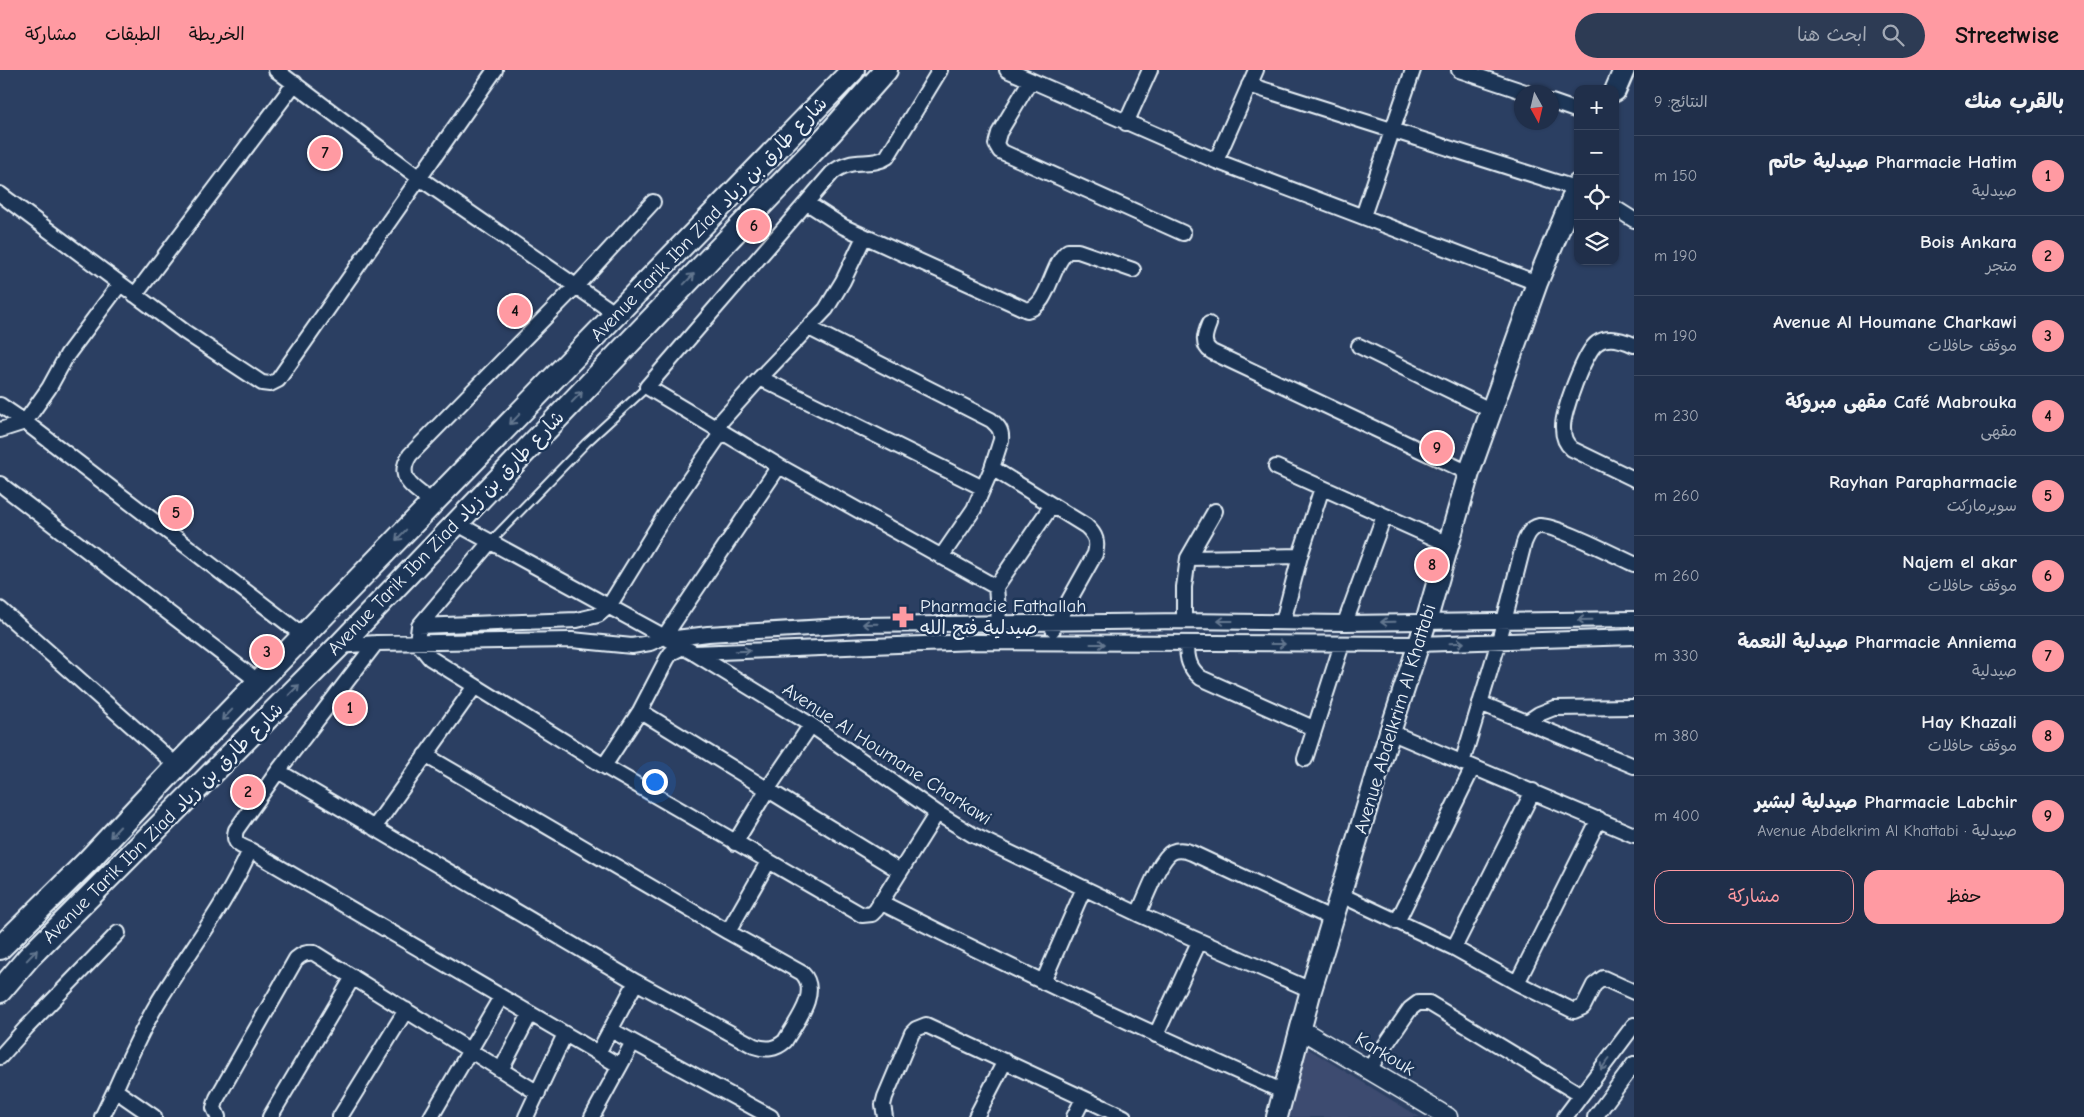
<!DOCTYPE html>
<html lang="ar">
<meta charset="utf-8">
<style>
body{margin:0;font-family:"Comic Neue","Playpen Sans Arabic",sans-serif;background:#2d3b54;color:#f1f3f6;direction:rtl}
.controls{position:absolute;right:15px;top:15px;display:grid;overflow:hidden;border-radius:10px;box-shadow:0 1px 4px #0004}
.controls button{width:45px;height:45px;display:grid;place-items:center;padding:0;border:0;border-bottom:1px solid #3d4a62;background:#202f4a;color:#f1f3f6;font:25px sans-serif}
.compass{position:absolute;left:1514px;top:15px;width:45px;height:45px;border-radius:50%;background:#202f4a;box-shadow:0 1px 4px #0004;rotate:172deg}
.you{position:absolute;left:654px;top:711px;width:18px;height:18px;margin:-12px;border:4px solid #fff;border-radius:50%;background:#1a73e8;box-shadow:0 0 0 8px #1a73e833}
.badge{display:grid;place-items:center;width:32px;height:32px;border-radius:50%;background:#ff9aa2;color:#111;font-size:16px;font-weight:700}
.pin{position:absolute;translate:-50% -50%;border:2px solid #fff;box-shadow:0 1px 5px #0006}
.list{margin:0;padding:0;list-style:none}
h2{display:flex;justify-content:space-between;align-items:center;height:65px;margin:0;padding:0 20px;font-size:21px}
h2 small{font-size:16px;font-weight:400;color:#a2a9b5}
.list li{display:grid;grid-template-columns:32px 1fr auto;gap:15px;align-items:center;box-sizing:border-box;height:80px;padding:0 20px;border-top:1px solid #3d4a62}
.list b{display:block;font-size:19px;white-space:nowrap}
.list p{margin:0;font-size:16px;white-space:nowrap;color:#a2a9b5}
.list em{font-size:16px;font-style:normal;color:#a2a9b5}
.actions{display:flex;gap:10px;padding:15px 20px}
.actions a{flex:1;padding:11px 0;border:1px solid #ff9aa2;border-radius:15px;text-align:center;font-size:18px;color:#ff9aa2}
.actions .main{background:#ff9aa2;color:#111}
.icon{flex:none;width:28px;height:28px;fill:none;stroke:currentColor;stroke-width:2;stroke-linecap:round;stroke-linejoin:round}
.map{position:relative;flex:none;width:1634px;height:1047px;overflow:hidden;direction:ltr}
header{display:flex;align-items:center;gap:30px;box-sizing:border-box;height:70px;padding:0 25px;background:#ff9aa2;color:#111}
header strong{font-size:24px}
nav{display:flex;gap:28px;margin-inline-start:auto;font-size:18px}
.search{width:350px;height:45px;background:#2d3b54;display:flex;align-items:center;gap:12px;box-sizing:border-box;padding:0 18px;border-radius:28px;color:#a2a9b5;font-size:19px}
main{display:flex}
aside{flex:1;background:#202f4a}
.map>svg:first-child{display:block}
</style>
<header>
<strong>Streetwise</strong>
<div class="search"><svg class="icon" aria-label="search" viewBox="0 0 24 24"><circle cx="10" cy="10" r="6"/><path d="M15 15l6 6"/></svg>ابحث هنا</div>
<nav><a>الخريطة</a><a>الطبقات</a><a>مشاركة</a></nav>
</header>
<main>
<aside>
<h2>بالقرب منك<small>النتائج: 9</small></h2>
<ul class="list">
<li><span class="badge">1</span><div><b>Pharmacie Hatim صيدلية حاتم</b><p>صيدلية</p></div><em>150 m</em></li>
<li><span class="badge">2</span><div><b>Bois Ankara</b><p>متجر</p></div><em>190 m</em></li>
<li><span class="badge">3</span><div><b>Avenue Al Houmane Charkawi</b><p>موقف حافلات</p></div><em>190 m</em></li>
<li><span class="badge">4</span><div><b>Café Mabrouka مقهى مبروكة</b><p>مقهى</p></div><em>230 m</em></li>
<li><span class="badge">5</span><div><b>Rayhan Parapharmacie</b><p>سوبرماركت</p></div><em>260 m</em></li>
<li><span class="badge">6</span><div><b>Najem el akar</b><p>موقف حافلات</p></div><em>260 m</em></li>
<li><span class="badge">7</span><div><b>Pharmacie Anniema صيدلية النعمة</b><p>صيدلية</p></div><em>330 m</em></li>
<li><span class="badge">8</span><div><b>Hay Khazali</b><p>موقف حافلات</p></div><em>380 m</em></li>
<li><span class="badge">9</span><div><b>Pharmacie Labchir صيدلية لبشير</b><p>صيدلية · Avenue Abdelkrim Al Khattabi</p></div><em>400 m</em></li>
</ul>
<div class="actions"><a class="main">حفظ</a><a>مشاركة</a></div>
</aside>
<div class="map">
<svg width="1634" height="1047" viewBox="0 0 1634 1047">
<rect width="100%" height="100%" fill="#2b3f62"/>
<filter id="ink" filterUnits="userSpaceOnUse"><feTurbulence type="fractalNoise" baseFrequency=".02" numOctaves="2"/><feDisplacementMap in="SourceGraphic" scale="10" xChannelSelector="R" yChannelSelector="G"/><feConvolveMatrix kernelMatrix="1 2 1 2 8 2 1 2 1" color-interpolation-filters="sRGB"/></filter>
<g filter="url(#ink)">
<path fill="#3c4b6f" d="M1307,978L1408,1040L1420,1047H1289Z"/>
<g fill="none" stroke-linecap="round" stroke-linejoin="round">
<g stroke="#e8f1f8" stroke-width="11">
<path id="service" d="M491,471L586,373L647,317"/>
</g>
<g stroke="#e8f1f8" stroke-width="18">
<path id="minor" d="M276,0L418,107L616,244
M940,0L887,87C871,98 852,86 832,103L647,317L779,396L996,517L1000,562
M1007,0L1216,91L1537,213
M1459,0L1525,22
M1030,11L999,63L996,74L1000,81L1183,163
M1249,15L1578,119
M1552,32L1578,41
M1126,53L1150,0
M1216,91L1256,0
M0,124L185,262L262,313L270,314L278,310L495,0
M807,133L844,157L1027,240C1049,237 1051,193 1068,181H1078L1133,200
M1615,138L1634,150
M1363,146L1413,0
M135,225L295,13
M1209,254C1205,264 1201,275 1212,282L1469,403
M809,258L991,350C998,356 1002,360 1001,370L992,398L974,439L941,487
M1634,275C1623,270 1608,265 1597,273C1585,281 1562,343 1563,358C1563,367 1565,373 1572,379L1634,409
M1359,276L1492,341
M760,308L983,418
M0,335L25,352L304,566
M715,358L760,308L826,239L843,211L864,167
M0,360L25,352L49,318L67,285L120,214
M1276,397L1448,474
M992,398L1086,456C1096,465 1098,472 1095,484L1053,559
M0,414L259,612
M433,432C416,420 394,409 410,385L577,215L653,132
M456,453L694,583L811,655L937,743L973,765L1138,844L1311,920
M491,471L419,556L417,572L430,588L604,696L862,845L872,844L876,840L937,743
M1188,488L1300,486
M996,517L1052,435
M0,539L177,696
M1184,551V517L1188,488L1215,441
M1283,552L1300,486L1322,418
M1345,553L1384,446
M419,556L577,550L598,545L609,536L665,445L722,362
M668,569L708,564L859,555L1184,551L1345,553L1634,549
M1187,574C1187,589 1189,598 1201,608L1313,658
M339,576L376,573L572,570L632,576L650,573L664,567L779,396
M694,583L975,572L1418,574L1634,567
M1480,633L1634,696
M640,641L900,801
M1527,652L1539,644L1554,638L1634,637
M1390,662L1634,765
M1305,689L1342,574
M1462,693L1499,571L1524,473C1527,466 1530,458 1539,456C1555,454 1616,486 1634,494
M604,696L640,641L667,589L671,583L683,577
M278,701L636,912L754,976C766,980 775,980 785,971C796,952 821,922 802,903L728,862L425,685
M374,758L475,616
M735,773L767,720L811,655
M250,780L620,996
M1341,825L1454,878L1517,913L1574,941L1583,937L1594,915L1603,908L1634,922
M880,832C1013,899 1148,962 1284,1022
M1138,844C1145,830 1159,789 1172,782C1179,779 1185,780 1192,783L1333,849
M1397,852L1473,697
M728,862L768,792
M1454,878L1533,721
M1043,912L1084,818
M1517,913L1599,749
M611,960L771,1047
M1156,965L1199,872
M598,983L636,912
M0,987L26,958L118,863
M1369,999L1410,939L1418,933H1429L1581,1025
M501,1000L530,944
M115,1020C128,991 141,961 157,934C188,882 226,836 250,780C240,776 232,773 236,760L278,701L376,573
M102,1047L115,1020L154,1047
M218,1047L214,1038L217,1028L296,889C302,884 306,882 314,883L538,1023
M270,1047L353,907
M340,1047L406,940
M431,1047L501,927
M526,1047L565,964
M592,1047L633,972
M885,1047L883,1035L885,1027L912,963L916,959L926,955L1124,1047
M976,1047L1005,991
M1074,1047L1083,1029
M1565,1047L1634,955
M1595,1047L1634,994"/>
</g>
<g stroke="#e8f1f8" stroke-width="21">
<path id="tertiary" d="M1300,959L1448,1047"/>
</g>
<g stroke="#e8f1f8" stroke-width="24">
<path id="secondary" d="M1615,21L1624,0
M1277,1047L1311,920L1390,662L1426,552L1469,403L1537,213L1578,114"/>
</g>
<g stroke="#e8f1f8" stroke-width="26">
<path id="primary" d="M0,878L87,792L177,696L853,0
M0,921L29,887L339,576L830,63L886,0"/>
</g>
<use href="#service" stroke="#1d3557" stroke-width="7"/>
<use href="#minor" stroke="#1d3557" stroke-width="14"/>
<use href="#tertiary" stroke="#1d3557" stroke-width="18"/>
<use href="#secondary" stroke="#1d3557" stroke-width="20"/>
<use href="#primary" stroke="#1d3557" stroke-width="22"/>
</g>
<defs><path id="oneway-shaft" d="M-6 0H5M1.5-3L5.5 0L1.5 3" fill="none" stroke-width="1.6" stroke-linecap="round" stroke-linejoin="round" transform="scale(1.25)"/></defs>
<g stroke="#64778f">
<use href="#oneway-shaft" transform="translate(689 209) rotate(-46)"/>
<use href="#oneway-shaft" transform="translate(577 327) rotate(-46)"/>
<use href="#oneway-shaft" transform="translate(515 349) rotate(134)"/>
<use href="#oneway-shaft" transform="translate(401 465) rotate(134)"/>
<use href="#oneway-shaft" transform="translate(1585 550) rotate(179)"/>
<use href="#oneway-shaft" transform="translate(1225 551) rotate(-180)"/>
<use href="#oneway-shaft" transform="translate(1388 552) rotate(179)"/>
<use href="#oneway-shaft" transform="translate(870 554) rotate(179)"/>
<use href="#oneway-shaft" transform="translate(1457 573) rotate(-2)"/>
<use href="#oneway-shaft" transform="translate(1098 574)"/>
<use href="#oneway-shaft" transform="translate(1278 574)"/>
<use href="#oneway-shaft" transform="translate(743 581) rotate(-2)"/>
<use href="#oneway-shaft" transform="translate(294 620) rotate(-45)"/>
<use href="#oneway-shaft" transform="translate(227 645) rotate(134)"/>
<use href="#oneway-shaft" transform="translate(115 762) rotate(133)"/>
<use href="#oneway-shaft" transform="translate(32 885) rotate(-46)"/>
<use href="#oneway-shaft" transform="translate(1605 994) rotate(127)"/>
</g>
</g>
<defs>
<g id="pharmacy-bare" transform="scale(1.725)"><path d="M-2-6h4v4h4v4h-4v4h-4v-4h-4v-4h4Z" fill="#ff9aa2" stroke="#1d3557" stroke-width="2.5" paint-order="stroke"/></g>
</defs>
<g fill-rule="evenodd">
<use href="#pharmacy-bare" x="903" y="547"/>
</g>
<g text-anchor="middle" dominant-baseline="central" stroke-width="5" stroke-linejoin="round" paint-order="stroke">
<g font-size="19" fill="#e8f1f8" stroke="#1d3557">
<text transform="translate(709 149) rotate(-46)">Avenue Tarik Ibn Ziad شارع طارق بن زياد</text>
<text transform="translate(446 463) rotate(-46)">Avenue Tarik Ibn Ziad شارع طارق بن زياد</text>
<text transform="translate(1395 649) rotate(-73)">Avenue Abdelkrim Al Khattabi</text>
<text transform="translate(887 684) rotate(33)">Avenue Al Houmane Charkawi</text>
<text transform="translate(163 753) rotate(-45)">Avenue Tarik Ibn Ziad شارع طارق بن زياد</text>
<text transform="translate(1385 984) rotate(31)">Karkouk</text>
</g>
<g font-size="19" fill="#e8f1f8" stroke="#1d3557" text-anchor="start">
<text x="920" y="536">Pharmacie Fathallah<tspan x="920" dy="22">صيدلية فتح الله</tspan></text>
</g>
</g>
</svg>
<div class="controls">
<button>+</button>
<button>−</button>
<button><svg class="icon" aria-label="locate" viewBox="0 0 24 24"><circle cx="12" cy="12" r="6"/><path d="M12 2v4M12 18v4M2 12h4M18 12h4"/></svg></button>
<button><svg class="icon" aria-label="layers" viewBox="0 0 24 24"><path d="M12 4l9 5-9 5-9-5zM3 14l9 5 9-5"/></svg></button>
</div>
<svg class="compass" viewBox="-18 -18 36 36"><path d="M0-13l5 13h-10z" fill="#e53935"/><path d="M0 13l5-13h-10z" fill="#a2a9b5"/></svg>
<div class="you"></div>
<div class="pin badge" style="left:350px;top:638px">1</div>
<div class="pin badge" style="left:248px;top:722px">2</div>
<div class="pin badge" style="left:267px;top:582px">3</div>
<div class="pin badge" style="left:515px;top:241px">4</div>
<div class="pin badge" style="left:176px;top:443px">5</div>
<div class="pin badge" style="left:754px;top:156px">6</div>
<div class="pin badge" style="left:325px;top:83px">7</div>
<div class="pin badge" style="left:1432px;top:495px">8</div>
<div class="pin badge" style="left:1437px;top:378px">9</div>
</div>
</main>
